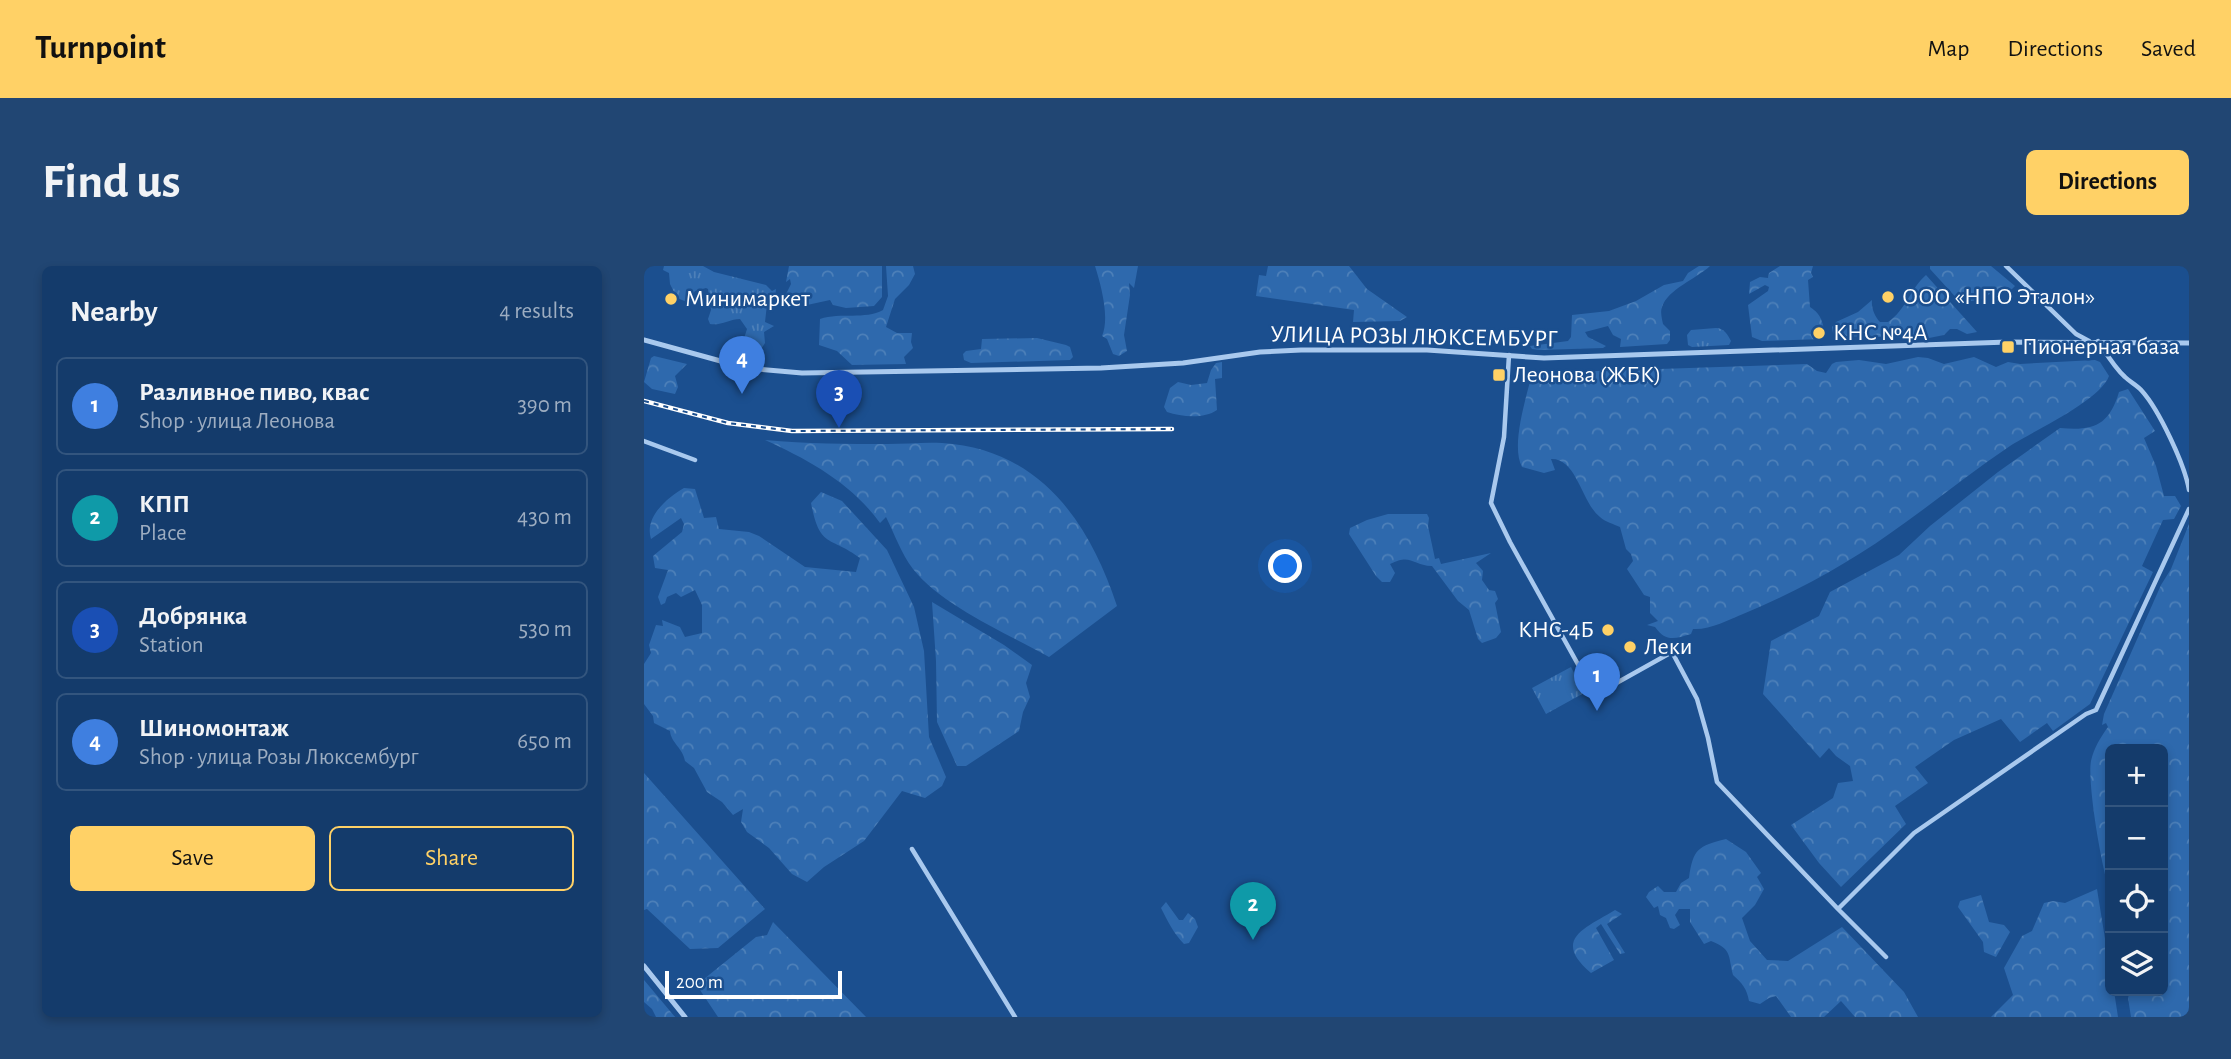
<!DOCTYPE html>
<meta charset="utf-8">
<style>
body{margin:0;font-family:"Alegreya Sans",sans-serif;background:#214673;color:#f1f3f6}
.controls{position:absolute;right:21px;bottom:21px;display:grid;overflow:hidden;border-radius:10px;box-shadow:0 4px 10px #0003}
.controls button{width:63px;height:63px;display:grid;place-items:center;padding:0;border:0;border-bottom:2px solid #33557e;background:#143b6b;color:#f1f3f6;font:35px sans-serif}
.scale{position:absolute;left:21px;bottom:18px;width:177px;box-sizing:border-box;padding-left:7px;border:4px solid #fff;border-top:0;font-size:19px;line-height:24px;white-space:nowrap;color:#fff;-webkit-text-stroke:5px #1b4f8f;paint-order:stroke}
.you{position:absolute;left:642px;top:301px;width:24px;height:24px;margin:-18px;border:5px solid #fff;border-radius:50%;background:#1a73e8;box-shadow:0 0 0 10px #1a73e833}
.badge{display:grid;place-items:center;width:46px;height:46px;border-radius:50%;background:#ffd166;color:#fff;font-size:23px;font-weight:700}
.pin{position:absolute;translate:-50% -58px;filter:drop-shadow(0 2px 4px #0008)}
.pin::after{content:'';position:absolute;top:37px;width:24px;height:21px;background:inherit;clip-path:polygon(0 0,100% 0,50% 100%)}
.list{margin:0;padding:0;list-style:none}
h2{display:flex;justify-content:space-between;align-items:center;height:91px;margin:0;padding:0 28px;font-size:30px}
h2 small{font-size:23px;font-weight:400;color:#9dadc1}
.list li{display:grid;grid-template-columns:46px 1fr auto;gap:21px;align-items:center;box-sizing:border-box;height:98px;margin:0 14px 14px;padding:0 14px;border:2px solid #33557e;border-radius:10px}
.list b{display:block;font-size:26px;white-space:nowrap}
.list p{margin:0;font-size:23px;white-space:nowrap;color:#9dadc1}
.list em{font-size:23px;font-style:normal;color:#9dadc1}
.actions{display:flex;gap:14px;padding:21px 28px}
.actions a{flex:1;padding:16px 0;border:2px solid #ffd166;border-radius:10px;text-align:center;font-size:24px;color:#ffd166}
.actions .main{background:#ffd166;color:#111}
.icon{flex:none;width:38px;height:38px;fill:none;stroke:currentColor;stroke-width:2;stroke-linecap:round;stroke-linejoin:round}
.map{position:relative;flex:none;width:1545px;height:751px;overflow:hidden;border-radius:10px}
header{display:flex;align-items:center;gap:42px;box-sizing:border-box;height:98px;padding:0 35px;background:#ffd166;color:#111}
header strong{font-size:33px}
nav{display:flex;gap:38px;margin-inline-start:auto;font-size:24px}
.intro{display:flex;align-items:center;justify-content:space-between;box-sizing:border-box;height:168px;padding:0 42px}
h1{margin:0;font-size:49px}
.button{padding:18px 32px;border-radius:10px;background:#ffd166;color:#111;font-size:24px;font-weight:700}
main{display:flex;gap:42px;padding:0 42px}
aside{flex:1;background:#143b6b;border-radius:10px;box-shadow:0 4px 10px #0003}
.map>svg:first-child{display:block}
</style>
<header>
<strong>Turnpoint</strong>
<nav><a>Map</a><a>Directions</a><a>Saved</a></nav>
</header>
<div class="intro"><h1>Find us</h1><a class="button">Directions</a></div>
<main>
<aside>
<h2>Nearby<small>4 results</small></h2>
<ul class="list">
<li><span class="badge" style="background:#3f7fe0">1</span><div><b>Разливное пиво, квас</b><p>Shop · улица Леонова</p></div><em>390 m</em></li>
<li><span class="badge" style="background:#0f9aa8">2</span><div><b>КПП</b><p>Place</p></div><em>430 m</em></li>
<li><span class="badge" style="background:#1a4fb4">3</span><div><b>Добрянка</b><p>Station</p></div><em>530 m</em></li>
<li><span class="badge" style="background:#3f7fe0">4</span><div><b>Шинoмонтаж</b><p>Shop · улица Розы Люксембург</p></div><em>650 m</em></li>
</ul>
<div class="actions"><a class="main">Save</a><a>Share</a></div>
</aside>
<div class="map">
<svg width="1545" height="751" viewBox="0 0 1545 751">
<defs>
<pattern id="grass-tufts" width="24" height="20" patternUnits="userSpaceOnUse" patternTransform="scale(1.75)"><rect width="24" height="20" fill="#2e69ad"/><path d="M3 7l-1-3M5 7V3M7 7l1-3M15 17l-1-3M17 17v-4M19 17l1-3" fill="none" stroke="#4d80b9"/></pattern>
<pattern id="forest-crowns" width="20" height="18" patternUnits="userSpaceOnUse" patternTransform="scale(1.75)"><rect width="20" height="18" fill="#2e69ad"/><path d="M2 6a3 3 0 1 1 6 0M12 15a3 3 0 1 1 6 0" fill="none" stroke="#4d80b9"/></pattern>
</defs>
<rect width="100%" height="100%" fill="#1b4f8f"/>
<path fill="url(#grass-tufts)" d="M20,0H59L70,6L122,19L128,25L132,23L131,32L123,38L121,56L130,60L120,66L121,77L110,94L105,85L95,88L103,63L96,53C86,53 76,60 66,58L64,53L67,44L64,23L62,22L51,25L43,36L33,32L26,18L25,7L19,4Z
M1072,62C1080,62 1084,69 1087,75L1085,79L1048,81L1044,79L1043,69L1047,64Z
M927,401L940,427L902,448L888,422Z"/>
<path fill="url(#forest-crowns)" d="M145,0H238V31L230,40L202,42L189,39L186,34L163,39L152,33H143L141,30L147,18L146,13L142,16Z
M242,0H269L271,8L265,19L251,33L242,61L253,67H268L267,76L269,82L260,91L262,98L208,99L193,85L175,79L176,53C197,46 221,54 239,44L244,30Z
M451,0H494L490,22L485,17L486,29L480,69L483,85L475,90L469,88L463,73L458,70C466,52 457,19 451,0Z
M624,0H705L723,23L763,51L756,55L709,56L710,44L612,30L615,9L622,10Z
M1055,0H1066C1052,13 1024,23 1018,41C1016,46 1018,53 1019,58L1026,65V74L1023,78L976,81L977,73L969,69L964,60L941,66L944,71L962,80L959,82L896,84L888,83L886,80L924,75L927,71L928,49L965,45L992,35L1020,19L1039,15L1044,7Z
M1136,0H1169L1167,7L1169,11L1164,14L1166,41C1175,47 1177,51 1180,63L1173,65V69L1178,70L1179,73L1118,75L1108,71L1104,39L1124,25L1125,21L1121,19L1105,28L1106,16L1116,11L1124,12L1125,7Z
M1286,0H1347L1371,20L1364,27L1352,24L1338,33L1317,37L1286,3Z
M1282,9L1333,66L1323,68L1313,63H1306L1300,69L1285,72L1194,70L1189,67L1188,61L1192,56L1214,46L1228,34C1227,42 1231,51 1236,56H1244C1262,44 1266,23 1282,9Z
M393,72L422,79L426,81L429,91L426,94L327,97L320,94L319,88L322,85L337,83L338,73Z
M10,90L43,98L31,110L34,121L31,128L8,123L0,116L7,92Z
M1274,91L1284,92L1300,98L1330,91L1352,101L1364,96L1376,98L1451,94L1456,96L1465,110C1456,135 1389,165 1366,180C1330,204 1297,231 1262,256C1212,293 1157,324 1099,348C1084,354 1066,364 1049,363L1047,368C1030,373 1022,376 1011,361L1003,359L1014,355L1006,347V331L1000,329L983,303L989,295L987,288L982,283L976,261C970,258 961,256 956,251C937,236 933,192 907,193L911,204L900,207L878,201C867,181 881,135 887,112L894,107L1163,98L1173,105L1182,107L1188,98L1192,96L1215,94L1242,98Z
M578,96V112L571,113L573,144C560,153 538,151 523,146L520,141L526,122L534,116L547,119L563,117L567,104L572,97Z
M1484,123L1511,165L1500,172L1512,200L1520,230H1531L1537,240L1530,253L1519,254L1498,300L1509,306L1446,438L1409,465L1403,457L1376,476L1357,453L1310,474L1271,501L1284,517L1251,540L1262,558L1197,621L1175,597L1147,559L1189,532L1194,517L1209,515L1206,500L1192,490L1185,482L1176,492L1119,428L1127,375L1175,350L1186,326L1255,289L1286,260L1354,206L1416,162C1449,165 1465,160 1475,126Z
M121,174C162,178 203,178 244,178C262,178 280,176 298,177C395,183 445,255 473,340L405,391C364,368 298,340 269,303C257,287 251,269 242,251L236,257C207,217 165,194 121,174Z
M40,222L51,223L60,252L72,251L75,263L105,266L115,270L161,301L212,306L216,292C185,269 176,283 167,237L177,226L198,235L243,284L270,341L280,385L285,471L302,511L298,520L281,532L258,525L220,575L180,601L163,616L148,608L125,582L103,566L97,556L99,543L89,549L78,536L63,526L50,502L41,495C39,482 27,477 26,465L10,457L9,450L0,438V398L7,387L5,379L12,359L19,360L18,354L36,361L41,371L58,367V339L51,324L37,331L32,327L23,331L21,337L17,339L14,331L24,304L11,302L9,290L38,266L40,258L37,252L7,273C0,251 23,232 40,222Z
M744,248H783L785,252L784,260L791,293L795,292L797,298L847,287L832,297L839,305L838,314L845,324L851,325L854,333L851,337L857,366L852,372L838,377L834,373L825,344L814,335L788,300C768,299 767,287 746,298L751,307L746,316H738L732,310L705,268L706,262L723,254Z
M1545,258V751H1487L1484,732L1486,725H1519V483H1466V626C1458,604 1443,517 1447,495C1450,482 1456,472 1464,461L1462,457L1458,459L1460,448L1517,319L1527,303Z
M288,336L360,379L388,399L382,417L386,431L379,446L375,465L322,500H313L293,456L292,395Z
M0,507L121,643L74,682L46,683L3,643L0,644Z
M1082,573L1102,586L1117,607L1113,611L1120,623L1111,639L1098,652L1106,675L1123,694L1144,695L1198,661L1260,726L1274,751H1211L1197,735L1180,751H1147L1132,730L1125,732L1116,738L1105,735C1103,723 1098,717 1089,709C1084,689 1088,683 1067,675L1060,678L1046,656V643H1035L1031,649L1036,659L1030,663L1026,662L1022,652L1016,649L1014,640L1010,642L1002,631L1005,626L1014,620L1020,626H1032L1037,617L1045,612C1049,583 1054,580 1082,573Z
M1453,623L1466,704V725H1470L1474,751H1347L1369,729L1360,702L1378,670L1388,665L1400,637L1409,635L1421,637Z
M1337,629L1345,656L1360,659L1366,666L1352,691L1340,686L1339,676L1314,641L1316,635Z
M522,636L535,654H539L544,647L551,653L554,661L545,677L540,678C530,668 523,654 517,642Z
M971,644L978,648L963,658L981,687L976,688L957,658L952,662L970,694L947,707C907,673 942,662 971,644Z
M129,656L222,751H74L54,721L55,717L112,671L123,669Z
M0,714L31,751H12L8,743L0,736Z"/>
<g fill="none" stroke-linecap="round" stroke-linejoin="round">
<path stroke="#a9c9ee" stroke-width="4.5" d="M1362,0L1432,68L1445,75
M1454,75C1462,87 1470,101 1481,111C1486,116 1493,119 1498,125C1515,144 1541,199 1545,224
M865,89L860,171L847,237L866,276L951,429L1028,386L1053,433L1064,472L1073,516L1194,643
M0,175L51,194
M268,583L371,751
M1242,691L1194,643L1270,567L1442,448L1452,444L1545,243"/>
<path stroke="#a9c9ee" stroke-width="5" d="M0,74L102,102L158,107L457,102L539,97L616,86L657,84H783L900,92L1364,76L1545,77
M0,700L41,751"/>
<g stroke="#fff" stroke-width="4.5">
<path id="rail" d="M0,135L84,157L148,165L528,163"/>
</g>
<use href="#rail" stroke="#1b4f8f" stroke-width="2" stroke-dasharray="5" stroke-linecap="butt"/>
</g>
<g fill="#ffd166" stroke="#1b4f8f" stroke-width="2.5">
<circle cx="1244" cy="31" r="7"/>
<circle cx="27" cy="33" r="7"/>
<circle cx="1175" cy="67" r="7"/>
<rect x="1357" y="74" width="14" height="14" rx="3.5"/>
<rect x="848" y="102" width="14" height="14" rx="3.5"/>
<circle cx="964" cy="364" r="7"/>
<circle cx="986" cy="381" r="7"/>
</g>
<g text-anchor="middle" dominant-baseline="central" stroke-width="5" stroke-linejoin="round" paint-order="stroke">
<g font-size="24" fill="#fff" stroke="#1b4f8f" text-anchor="start">
<text x="1258" y="31">ООО «НПО Эталон»</text>
<text x="41" y="33">Минимаркет</text>
<text x="1189" y="67">КНС №4А</text>
<text x="1378" y="81">Пионерная база</text>
<text x="869" y="109">Леонова (ЖБК)</text>
<text x="950" y="364" text-anchor="end">КНС-4Б</text>
<text x="1000" y="381">Леки</text>
</g>
<g font-size="24" fill="#fff" stroke="#1b4f8f">
<text transform="translate(770 71) rotate(1)">УЛИЦА РОЗЫ ЛЮКСЕМБУРГ</text>
</g>
</g>
</svg>
<div class="controls">
<button>+</button>
<button>−</button>
<button><svg class="icon" aria-label="locate" viewBox="0 0 24 24"><circle cx="12" cy="12" r="6"/><path d="M12 2v4M12 18v4M2 12h4M18 12h4"/></svg></button>
<button><svg class="icon" aria-label="layers" viewBox="0 0 24 24"><path d="M12 4l9 5-9 5-9-5zM3 14l9 5 9-5"/></svg></button>
</div>
<div class="scale">200 m</div>
<div class="you"></div>
<div class="pin badge" style="left:953px;top:445px;background:#3f7fe0">1</div>
<div class="pin badge" style="left:609px;top:674px;background:#0f9aa8">2</div>
<div class="pin badge" style="left:195px;top:162px;background:#1a4fb4">3</div>
<div class="pin badge" style="left:98px;top:128px;background:#3f7fe0">4</div>
</div>
</main>
